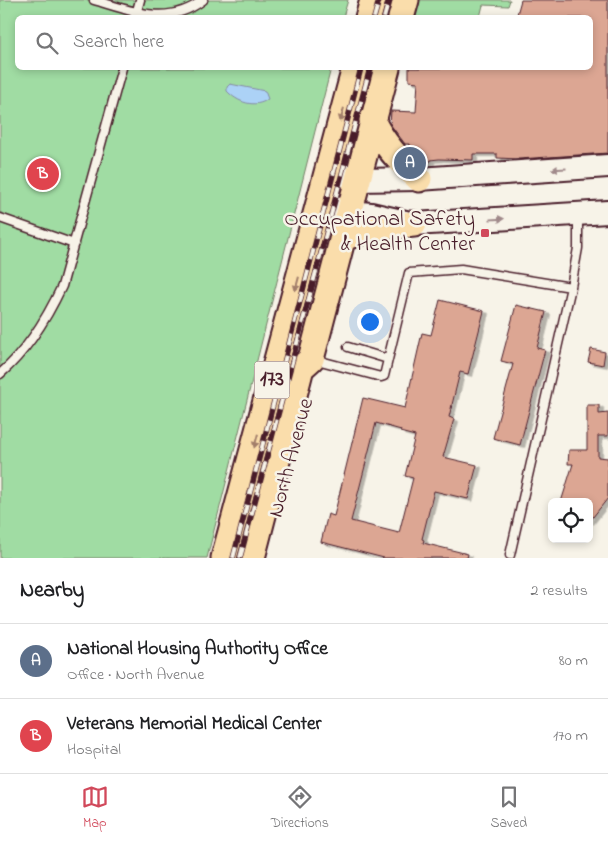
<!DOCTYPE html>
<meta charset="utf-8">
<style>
body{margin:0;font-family:"Indie Flower",sans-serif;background:#f6f6f6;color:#202124}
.controls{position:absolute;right:15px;bottom:15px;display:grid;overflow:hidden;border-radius:8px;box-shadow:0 2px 8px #0003}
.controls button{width:45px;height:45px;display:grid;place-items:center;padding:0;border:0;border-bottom:1px solid #e0e0e0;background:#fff;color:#202124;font:25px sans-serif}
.you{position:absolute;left:369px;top:321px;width:18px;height:18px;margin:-12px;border:4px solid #fff;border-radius:50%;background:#1a73e8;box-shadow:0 0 0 8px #1a73e833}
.badge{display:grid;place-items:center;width:32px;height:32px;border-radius:50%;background:#d1495b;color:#fff;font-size:16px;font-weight:700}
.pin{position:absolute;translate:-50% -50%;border:2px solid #fff;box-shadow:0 1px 5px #0006}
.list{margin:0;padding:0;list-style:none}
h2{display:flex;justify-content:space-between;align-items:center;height:65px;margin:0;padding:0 20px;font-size:21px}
h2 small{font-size:16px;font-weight:400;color:#757577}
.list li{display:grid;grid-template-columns:32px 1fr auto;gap:15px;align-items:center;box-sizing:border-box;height:75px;padding:0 20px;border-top:1px solid #e0e0e0}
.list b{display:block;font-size:19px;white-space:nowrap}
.list p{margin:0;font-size:16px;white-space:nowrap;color:#757577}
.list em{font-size:16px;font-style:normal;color:#757577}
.icon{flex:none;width:28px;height:28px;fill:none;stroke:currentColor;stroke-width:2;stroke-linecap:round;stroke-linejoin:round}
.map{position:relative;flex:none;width:608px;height:558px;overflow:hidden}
.search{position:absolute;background:#fff;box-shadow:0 2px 8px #0003;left:15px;right:15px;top:15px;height:55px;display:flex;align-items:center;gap:12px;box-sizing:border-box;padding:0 18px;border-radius:8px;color:#757577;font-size:19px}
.sheet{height:215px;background:#fff}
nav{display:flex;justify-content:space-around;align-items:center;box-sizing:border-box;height:70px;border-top:1px solid #e0e0e0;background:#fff;font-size:14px;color:#757577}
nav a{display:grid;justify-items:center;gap:2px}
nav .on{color:#d1495b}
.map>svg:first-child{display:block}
</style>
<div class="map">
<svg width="608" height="558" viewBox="0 0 608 558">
<defs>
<filter id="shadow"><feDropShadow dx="4.5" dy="2.5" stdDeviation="0" flood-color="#0004"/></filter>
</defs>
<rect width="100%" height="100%" fill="#f7f3e8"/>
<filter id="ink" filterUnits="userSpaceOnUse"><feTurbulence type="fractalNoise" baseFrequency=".02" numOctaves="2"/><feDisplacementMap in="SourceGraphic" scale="10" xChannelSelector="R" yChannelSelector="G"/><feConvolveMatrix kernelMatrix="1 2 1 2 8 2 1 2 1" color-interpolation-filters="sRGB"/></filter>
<g filter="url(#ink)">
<path fill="#a0dca3" stroke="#757e67" d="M0,0H348L343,17L18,18V68H331L207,558H0Z
M411,0H510L508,6L483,5L480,17L406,18Z"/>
<path fill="#acd2f6" stroke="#858aa5" d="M230,84L265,91L268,99C255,109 237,102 227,91V87Z"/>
<path fill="#dca693" stroke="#4a1f2b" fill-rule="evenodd" filter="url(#shadow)" d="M521,0H608V153L519,159L497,158V154H473V160L439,159L430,160V162H422L410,150V144H405L390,124L391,111L416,112L418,82L409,81V68H590V18H516Z
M440,300L484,311L468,374L460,372L449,417L454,419L443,457L477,465L468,499L434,491L422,539L424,540L423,543L468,554L467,558H384L321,542L328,514L334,516L363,398L405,408L422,333L431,335ZM376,423L401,430L400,432L415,436L405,476L413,478L399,533L351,521Z
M516,305L546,312L537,348L545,350L520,445L493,438L513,364L501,361Z
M591,349L605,352L603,365L588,362Z
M587,405H599V414L608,413V436H598V457L608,458V498L589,522V502H561L573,464H568L569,450H587Z"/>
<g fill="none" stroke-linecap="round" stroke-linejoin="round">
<g stroke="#4a1f2b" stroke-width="11">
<path id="service" d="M94,0C132,11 168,27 203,0
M135,18L140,0
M0,218L74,244
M348,347L388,359
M313,359L381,377L384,376L409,273L461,269L571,287
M0,374C27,351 47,318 62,286L122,68
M510,555L571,287L578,248V217"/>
</g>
<g stroke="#4a1f2b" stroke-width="26">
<path id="secondary" d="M328,170L358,180L419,179L608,166
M319,203L349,212L371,214L414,224L608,212"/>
</g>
<g stroke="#4a1f2b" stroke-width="29">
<path id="primary" d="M368,18L373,0
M401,18L406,0
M372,120C383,144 400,162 419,179
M343,238L372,228L414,224
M224,558L355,68
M252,558L301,368L311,359L387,68"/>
</g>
<use href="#service" stroke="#f7f3e8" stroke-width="8"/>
<use href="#secondary" stroke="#f7f3e8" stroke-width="22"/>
<use href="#primary" stroke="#faddab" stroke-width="25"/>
<g stroke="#4a1f2b" stroke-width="5.5">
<path id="rail" d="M374,18L379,0
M384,18L389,0
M233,558L361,68
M240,558L370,68"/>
</g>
<use href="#rail" stroke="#f7f3e8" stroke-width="4" stroke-dasharray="11" stroke-linecap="butt"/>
</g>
<defs><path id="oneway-solid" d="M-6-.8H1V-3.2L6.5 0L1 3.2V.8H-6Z" transform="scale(1.25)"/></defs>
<g fill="#a27e6b">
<use href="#oneway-solid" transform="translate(342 115) rotate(105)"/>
<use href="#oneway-solid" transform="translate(297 284) rotate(105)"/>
<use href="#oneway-solid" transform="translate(256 441) rotate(105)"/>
</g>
<g fill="#a0898a">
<use href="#oneway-solid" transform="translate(559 169) rotate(176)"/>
<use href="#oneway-solid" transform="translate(497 219) rotate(-4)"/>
</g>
</g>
<rect fill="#d1495b" stroke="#f7f3e8" stroke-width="2" x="480" y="228" width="10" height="10" rx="2.5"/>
<g text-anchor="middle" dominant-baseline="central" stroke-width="5" stroke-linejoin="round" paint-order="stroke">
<rect fill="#f7f3e8" stroke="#7e5f64" stroke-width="1" x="254.5" y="361.5" width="35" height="37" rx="4"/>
<g font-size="21" font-weight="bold" fill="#4a1f2b">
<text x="272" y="380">173</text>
</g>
<g font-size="22" fill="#4a1f2b" stroke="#f7f3e8" text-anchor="end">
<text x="475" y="220">Occupational Safety<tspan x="475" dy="25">&amp; Health Center</tspan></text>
</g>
<g font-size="22" fill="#4a1f2b" stroke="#f7f3e8">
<text transform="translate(292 458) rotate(-75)">North Avenue</text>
</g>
</g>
</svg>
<div class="controls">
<button><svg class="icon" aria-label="locate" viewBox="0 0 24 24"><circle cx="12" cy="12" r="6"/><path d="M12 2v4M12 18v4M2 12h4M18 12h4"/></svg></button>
</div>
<div class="you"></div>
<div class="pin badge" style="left:410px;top:163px;background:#5c6f8a">A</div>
<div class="pin badge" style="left:43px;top:174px;background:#e0444e">B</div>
<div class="search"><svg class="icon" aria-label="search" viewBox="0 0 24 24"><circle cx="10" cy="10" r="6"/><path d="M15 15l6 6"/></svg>Search here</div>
</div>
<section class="sheet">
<h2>Nearby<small>2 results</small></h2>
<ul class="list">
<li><span class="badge" style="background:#5c6f8a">A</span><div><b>National Housing Authority Office</b><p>Office · North Avenue</p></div><em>80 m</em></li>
<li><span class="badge" style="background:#e0444e">B</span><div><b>Veterans Memorial Medical Center</b><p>Hospital</p></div><em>170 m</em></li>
</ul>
</section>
<nav>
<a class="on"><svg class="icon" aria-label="map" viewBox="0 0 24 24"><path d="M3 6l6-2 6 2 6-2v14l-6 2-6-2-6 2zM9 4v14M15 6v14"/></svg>Map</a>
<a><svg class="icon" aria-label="directions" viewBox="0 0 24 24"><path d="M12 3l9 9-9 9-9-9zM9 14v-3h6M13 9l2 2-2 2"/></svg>Directions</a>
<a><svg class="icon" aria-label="saved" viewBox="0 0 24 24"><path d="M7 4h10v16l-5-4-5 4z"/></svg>Saved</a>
</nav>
